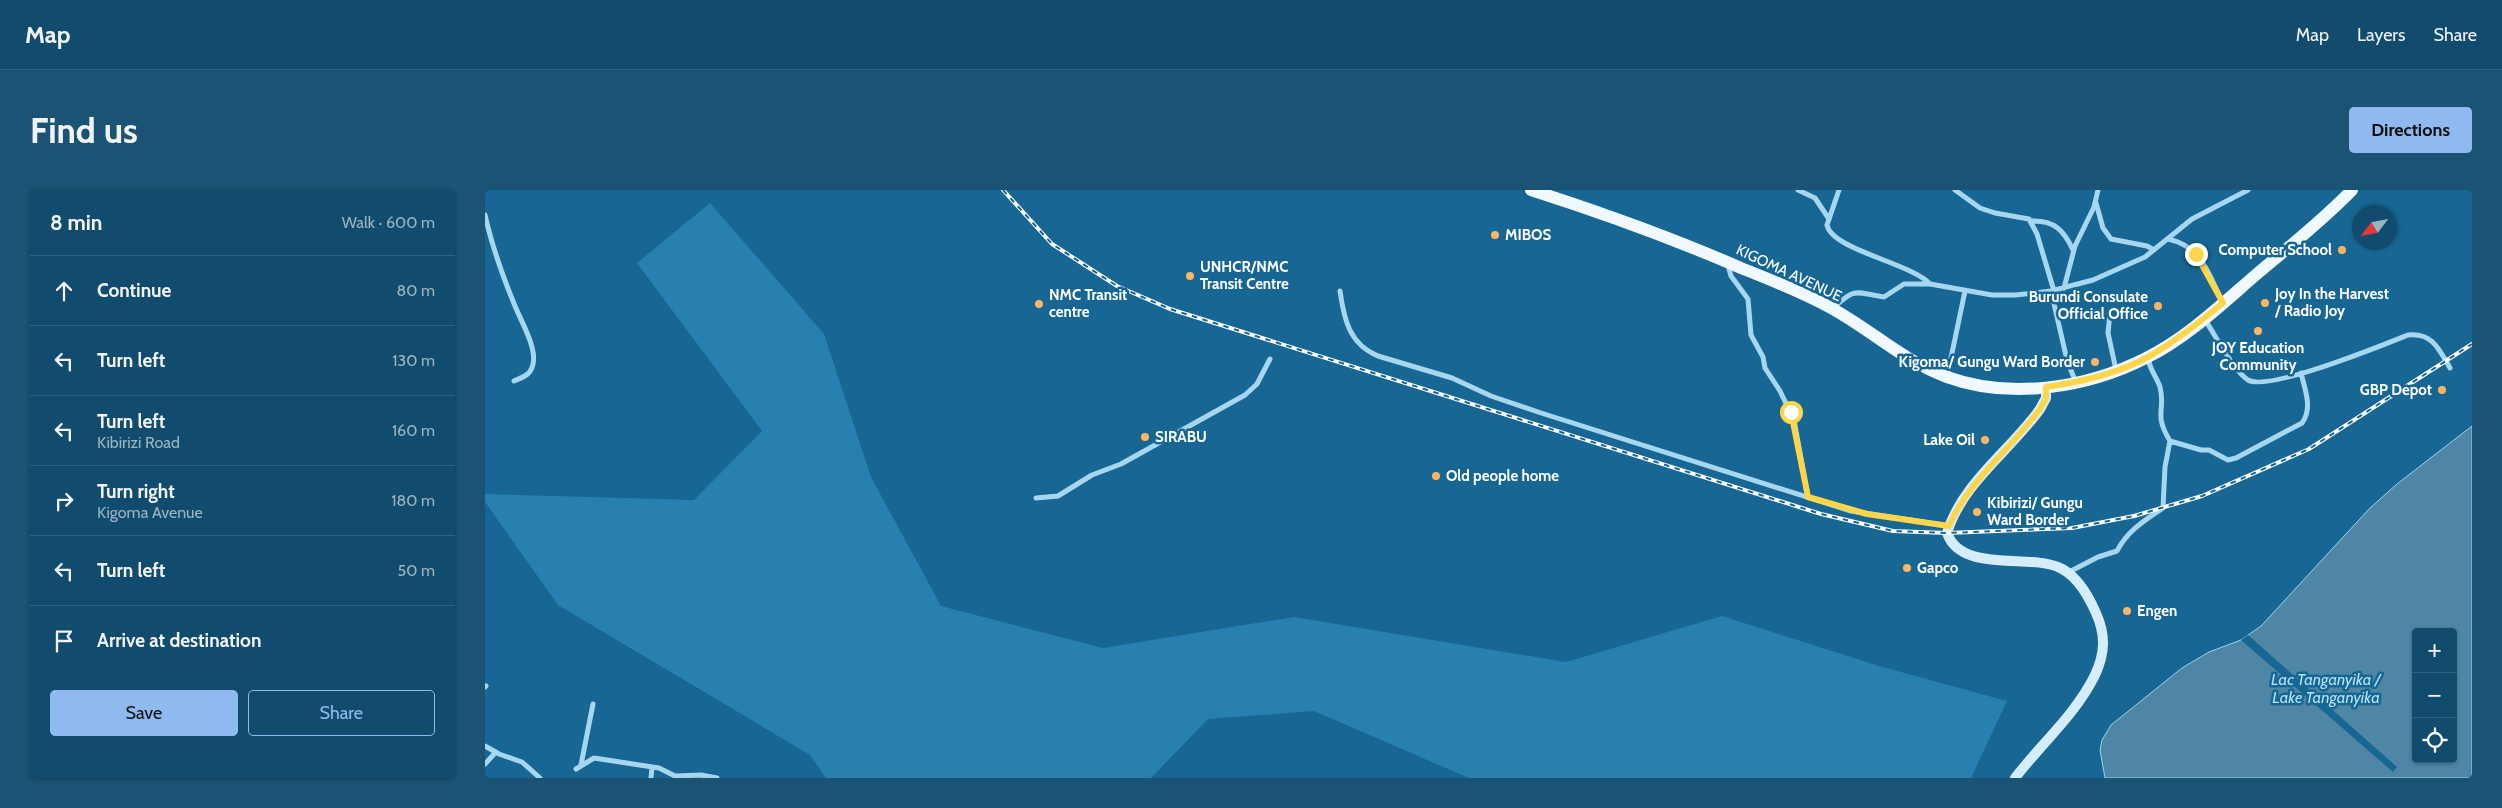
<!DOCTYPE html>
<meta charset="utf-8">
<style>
body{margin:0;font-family:Cabin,sans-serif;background:#1a5373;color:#f1f3f6}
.controls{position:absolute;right:15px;bottom:15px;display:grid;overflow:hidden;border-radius:5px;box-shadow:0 1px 4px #0004}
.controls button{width:45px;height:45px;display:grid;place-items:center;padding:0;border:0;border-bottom:1px solid #306381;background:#114c6e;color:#f1f3f6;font:25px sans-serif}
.compass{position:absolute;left:1867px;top:15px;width:45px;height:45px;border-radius:50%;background:#114c6e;box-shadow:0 1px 4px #0004;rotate:238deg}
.stop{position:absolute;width:15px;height:15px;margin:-11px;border:4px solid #ffd54a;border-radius:50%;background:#fff}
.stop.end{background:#ffd54a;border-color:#fff;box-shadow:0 1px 5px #0008}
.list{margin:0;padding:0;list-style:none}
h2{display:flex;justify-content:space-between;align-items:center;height:65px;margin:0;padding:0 20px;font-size:21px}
h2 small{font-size:16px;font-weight:400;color:#9cb4c2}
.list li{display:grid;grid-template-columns:32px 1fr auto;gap:15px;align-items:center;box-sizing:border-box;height:70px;padding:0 20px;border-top:1px solid #306381}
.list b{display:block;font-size:19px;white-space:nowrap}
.list p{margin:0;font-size:16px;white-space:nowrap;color:#9cb4c2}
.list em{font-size:16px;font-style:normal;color:#9cb4c2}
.actions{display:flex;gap:10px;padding:15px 20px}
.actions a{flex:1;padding:11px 0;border:1px solid #90b9f0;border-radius:5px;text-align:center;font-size:18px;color:#90b9f0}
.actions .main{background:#90b9f0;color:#111}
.icon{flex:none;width:28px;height:28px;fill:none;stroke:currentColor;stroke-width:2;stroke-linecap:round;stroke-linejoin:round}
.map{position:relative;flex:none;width:1987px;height:588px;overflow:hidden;border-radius:5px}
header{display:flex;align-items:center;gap:30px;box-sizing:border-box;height:70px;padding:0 25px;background:#114c6e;border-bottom:1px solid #306381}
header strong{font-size:24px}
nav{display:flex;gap:28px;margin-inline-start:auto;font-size:18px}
.intro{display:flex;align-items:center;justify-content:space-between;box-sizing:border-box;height:120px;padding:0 30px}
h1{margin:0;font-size:35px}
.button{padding:12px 22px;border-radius:5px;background:#90b9f0;color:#111;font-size:18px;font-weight:700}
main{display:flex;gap:30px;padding:0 30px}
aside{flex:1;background:#114c6e;border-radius:5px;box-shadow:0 1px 4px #0004}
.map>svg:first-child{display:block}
</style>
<header>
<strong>Map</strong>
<nav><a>Map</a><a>Layers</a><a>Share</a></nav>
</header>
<div class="intro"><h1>Find us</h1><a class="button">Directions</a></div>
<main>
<aside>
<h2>8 min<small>Walk · 600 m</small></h2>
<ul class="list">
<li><svg class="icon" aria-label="ahead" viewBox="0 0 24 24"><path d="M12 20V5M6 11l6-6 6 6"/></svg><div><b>Continue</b></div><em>80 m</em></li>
<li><svg class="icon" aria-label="left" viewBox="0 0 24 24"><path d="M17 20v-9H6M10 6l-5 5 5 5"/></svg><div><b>Turn left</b></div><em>130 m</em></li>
<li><svg class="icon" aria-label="left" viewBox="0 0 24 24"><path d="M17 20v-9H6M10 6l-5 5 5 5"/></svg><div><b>Turn left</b><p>Kibirizi Road</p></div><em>160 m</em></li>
<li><svg class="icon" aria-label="right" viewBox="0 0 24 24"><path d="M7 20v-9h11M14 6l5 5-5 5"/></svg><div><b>Turn right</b><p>Kigoma Avenue</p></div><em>180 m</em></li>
<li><svg class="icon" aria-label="left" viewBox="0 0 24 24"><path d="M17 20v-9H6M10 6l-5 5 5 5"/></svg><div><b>Turn left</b></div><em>50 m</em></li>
<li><svg class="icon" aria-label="arrive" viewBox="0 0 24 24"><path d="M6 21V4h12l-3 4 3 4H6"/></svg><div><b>Arrive at destination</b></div></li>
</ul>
<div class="actions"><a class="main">Save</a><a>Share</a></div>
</aside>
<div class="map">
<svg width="1987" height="588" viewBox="0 0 1987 588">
<rect width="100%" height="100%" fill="#176693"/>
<path fill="#2780b0" d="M225,13L339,144L386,287L456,416L618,458L809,427L1081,472L1237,426L1394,476L1522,511L1486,588H984L829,521L723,529L666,588H341L325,565L73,415L0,312V304L209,310L277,241L152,73Z"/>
<path fill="#4f86a5" stroke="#99d5f3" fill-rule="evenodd" d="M1987,236V588H1620L1615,560L1617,550L1626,535L1697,478L1724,462L1756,450L1776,436L1885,318L1912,294ZM1931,442H1968V569H1931Z"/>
<path fill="#176693" d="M1763,445L1912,577L1908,582L1756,450Z"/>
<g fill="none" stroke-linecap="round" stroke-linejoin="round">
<path stroke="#a7d7f0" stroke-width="5" d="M1313,0L1330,8L1344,29
M1354,0L1342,35C1347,60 1426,73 1445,94
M1470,0L1495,18L1510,23L1544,29L1552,44L1569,101
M1611,13L1618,38L1626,49L1662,56L1669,60
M0,25C7,56 18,87 30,116C36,131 52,158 48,174C46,185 38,187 29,191
M1546,31C1569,30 1579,40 1588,60
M1683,49C1717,56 1724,85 1738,113
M1243,75L1246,86L1263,109L1266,145L1278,167L1280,178L1295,201L1309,230L1323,307
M1579,98L1590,56L1609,17L1613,0
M855,101C859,129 864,154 893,166L967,188L1006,206L1053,222L1366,321L1464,336
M1566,101L1582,170L1591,193
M1348,118C1372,96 1370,103 1399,107L1419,94H1445L1507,105H1531L1566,101L1608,90L1660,67L1707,29L1763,0
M1625,123L1623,143L1631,180
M1720,130C1731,146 1748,180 1763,190C1783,202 1898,155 1923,145C1947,142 1954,159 1965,178
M1462,187L1480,101
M1685,251L1716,260H1724L1743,270L1751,268L1817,233C1828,218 1820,200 1816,183
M551,308L573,306L607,285L636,274L760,205L772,194L785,169
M1584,382L1613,367L1632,361C1642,341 1660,330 1678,318L1680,277L1685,251C1668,223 1681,221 1675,197C1672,187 1665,181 1663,168
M0,497L1,496
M0,556L14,564L37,572L55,588
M0,574L11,562
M96,575L108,514
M91,579L109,568L174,578L190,586L216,585L232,588
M166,588L167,577"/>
<path stroke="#d5edfb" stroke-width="10" d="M1530,588C1556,554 1591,524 1610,485C1620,464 1621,445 1611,423C1604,407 1591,384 1573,377C1543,364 1476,383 1462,343C1477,293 1526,260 1555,219L1561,208V197"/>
<path stroke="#f0f9ff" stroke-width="12" d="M1046,0C1118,23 1187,48 1256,78C1286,90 1317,102 1346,118C1385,139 1418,171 1462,187C1525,210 1602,198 1661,168C1702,148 1738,113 1773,83C1805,56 1838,30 1867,0"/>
<g stroke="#fff" stroke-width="4">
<path id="rail" d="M518,0L567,54L632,96L685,119L1336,324L1408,341L1462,343L1587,338L1649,326L1717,306L1824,259L1987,154"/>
</g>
<use href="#rail" stroke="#176693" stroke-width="2" stroke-dasharray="5.5" stroke-linecap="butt"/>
</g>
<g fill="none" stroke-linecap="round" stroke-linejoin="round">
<path stroke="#ffd54a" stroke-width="6" d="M1306,222L1323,307L1382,324L1464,336C1484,290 1526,259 1555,219L1561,208V197C1596,192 1632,184 1663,167C1690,152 1714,132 1738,113L1711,64"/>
</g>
<g fill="#ffb566" stroke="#176693" stroke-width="2">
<circle cx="1010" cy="45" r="5"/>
<circle cx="1857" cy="60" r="5"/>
<circle cx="705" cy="86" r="5"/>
<circle cx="1780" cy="113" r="5"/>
<circle cx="554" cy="114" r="5"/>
<circle cx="1673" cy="116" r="5"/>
<circle cx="1773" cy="141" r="5"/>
<circle cx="1610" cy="172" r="5"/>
<circle cx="1957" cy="200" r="5"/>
<circle cx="660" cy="247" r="5"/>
<circle cx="1500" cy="250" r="5"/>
<circle cx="951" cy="286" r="5"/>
<circle cx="1492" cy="322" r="5"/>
<circle cx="1422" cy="378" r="5"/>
<circle cx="1642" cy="421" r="5"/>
</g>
<g text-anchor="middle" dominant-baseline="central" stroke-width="5" stroke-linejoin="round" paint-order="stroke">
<g font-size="15" font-weight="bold" fill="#fff" stroke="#176693" text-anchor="start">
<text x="1020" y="45">MIBOS</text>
<text x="1847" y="60" text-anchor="end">Computer School</text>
<text x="715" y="77">UNHCR/NMC<tspan x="715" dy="17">Transit Centre</tspan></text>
<text x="1790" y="104">Joy In the Harvest<tspan x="1790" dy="17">/ Radio Joy</tspan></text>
<text x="564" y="105">NMC Transit<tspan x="564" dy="17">centre</tspan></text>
<text x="1663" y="107" text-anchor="end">Burundi Consulate<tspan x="1663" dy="17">Official Office</tspan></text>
<text x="1773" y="158" text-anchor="middle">JOY Education<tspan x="1773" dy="17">Community</tspan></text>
<text x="1600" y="172" text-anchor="end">Kigoma/ Gungu Ward Border</text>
<text x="1947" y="200" text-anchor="end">GBP Depot</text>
<text x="670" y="247">SIRABU</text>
<text x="1490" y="250" text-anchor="end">Lake Oil</text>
<text x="961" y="286">Old people home</text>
<text x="1502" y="313">Kibirizi/ Gungu<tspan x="1502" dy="17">Ward Border</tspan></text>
<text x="1432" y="378">Gapco</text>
<text x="1652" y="421">Engen</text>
</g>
<g font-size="15" fill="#fff" stroke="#176693">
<text transform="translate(1304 83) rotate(25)">KIGOMA AVENUE</text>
</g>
<g font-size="16" font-style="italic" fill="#b7e2f7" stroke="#176693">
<text x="1841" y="489">Lac Tanganyika /<tspan x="1841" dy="18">Lake Tanganyika</tspan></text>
</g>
</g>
</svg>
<div class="controls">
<button>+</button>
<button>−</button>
<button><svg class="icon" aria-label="locate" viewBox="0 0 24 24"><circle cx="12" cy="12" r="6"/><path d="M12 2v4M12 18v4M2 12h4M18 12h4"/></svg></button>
</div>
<svg class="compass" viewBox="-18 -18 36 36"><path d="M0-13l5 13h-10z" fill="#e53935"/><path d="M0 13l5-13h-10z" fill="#9cb4c2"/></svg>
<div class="stop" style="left:1306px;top:222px"></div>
<div class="stop end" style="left:1711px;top:64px"></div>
</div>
</main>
